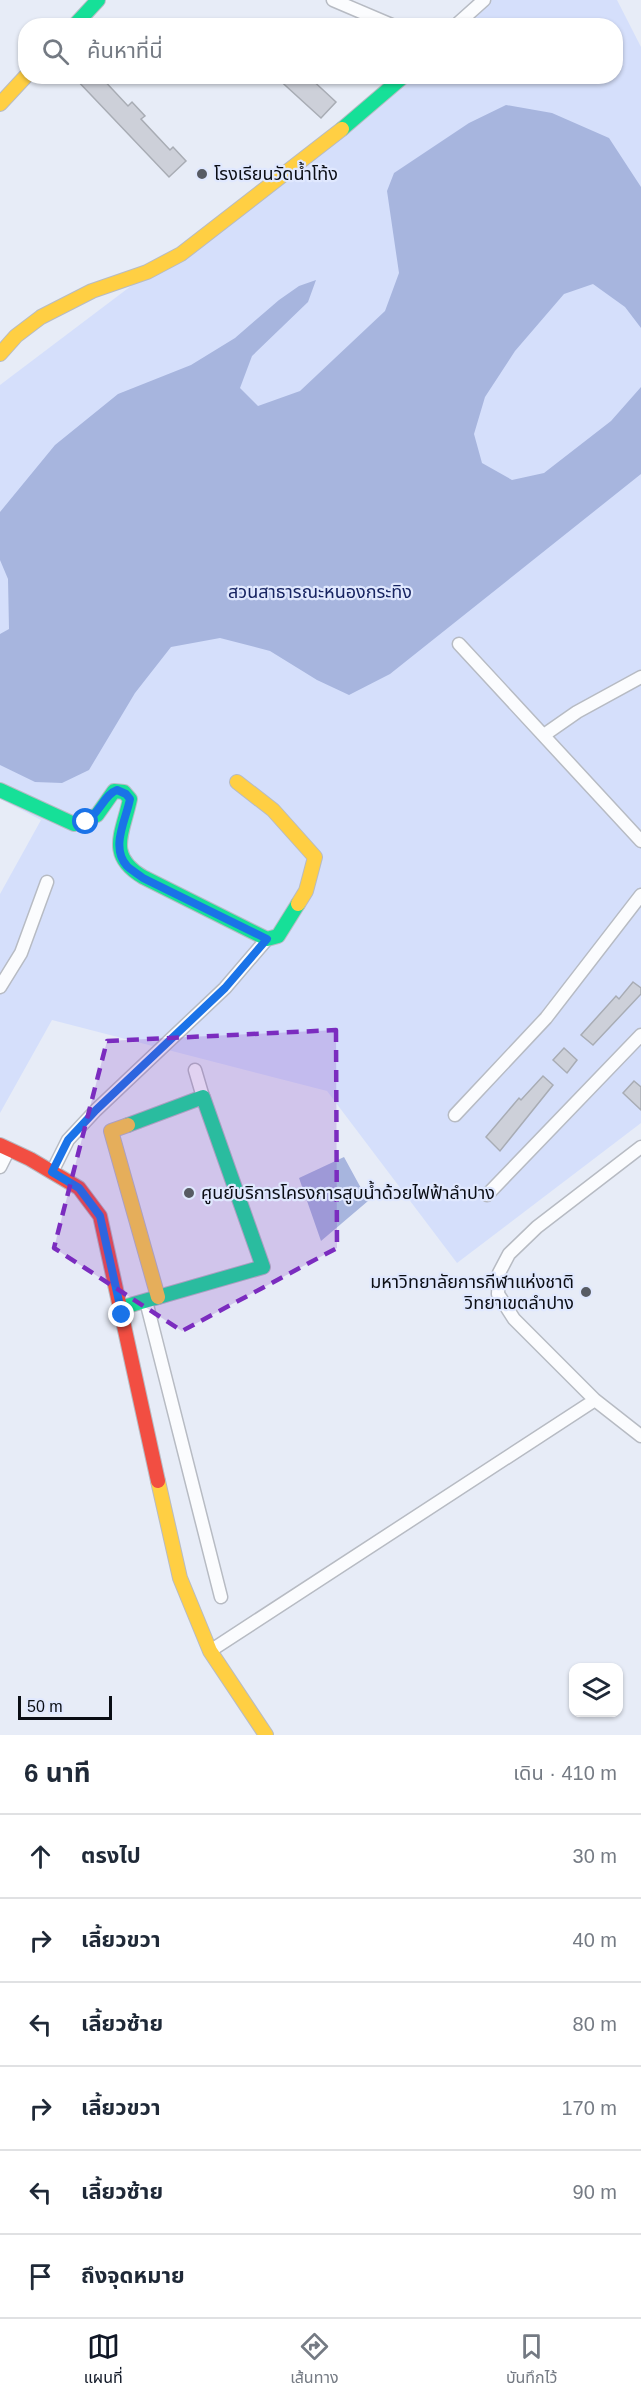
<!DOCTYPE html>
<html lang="th">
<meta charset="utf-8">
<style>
body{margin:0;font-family:Helvetica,"Noto Sans Thai",sans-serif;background:#f2f2f3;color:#1f2937}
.controls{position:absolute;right:18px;bottom:18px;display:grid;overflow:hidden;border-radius:12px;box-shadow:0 2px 4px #0004}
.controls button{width:54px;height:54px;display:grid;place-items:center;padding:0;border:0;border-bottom:2px solid #e0e1e3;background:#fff;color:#1f2937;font:30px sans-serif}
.scale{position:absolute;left:18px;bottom:15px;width:94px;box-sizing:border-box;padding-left:6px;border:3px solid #0a0d14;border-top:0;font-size:16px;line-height:21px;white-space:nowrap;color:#0a0d14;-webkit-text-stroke:4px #e0e8fe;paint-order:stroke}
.stop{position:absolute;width:18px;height:18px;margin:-14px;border:4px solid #1a73e8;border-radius:50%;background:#fff}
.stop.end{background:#1a73e8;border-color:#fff;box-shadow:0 2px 6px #0008}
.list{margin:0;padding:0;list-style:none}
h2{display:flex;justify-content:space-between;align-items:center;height:78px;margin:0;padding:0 24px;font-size:26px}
h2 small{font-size:20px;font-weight:400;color:#747a83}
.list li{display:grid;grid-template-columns:39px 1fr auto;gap:18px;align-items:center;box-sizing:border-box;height:84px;padding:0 24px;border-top:2px solid #e0e1e3}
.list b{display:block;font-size:22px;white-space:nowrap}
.list em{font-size:20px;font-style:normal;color:#747a83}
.icon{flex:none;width:33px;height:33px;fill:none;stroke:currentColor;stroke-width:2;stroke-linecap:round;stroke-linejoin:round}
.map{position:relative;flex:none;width:641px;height:1735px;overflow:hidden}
.search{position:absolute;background:#fff;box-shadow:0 2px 4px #0004;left:18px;right:18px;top:18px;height:66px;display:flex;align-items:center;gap:15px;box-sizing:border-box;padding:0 21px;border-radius:24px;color:#747a83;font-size:22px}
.sheet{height:582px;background:#fff}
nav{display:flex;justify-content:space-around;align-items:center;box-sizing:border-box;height:84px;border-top:2px solid #e0e1e3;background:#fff;font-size:16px;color:#747a83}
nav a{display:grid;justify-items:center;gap:3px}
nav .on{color:#111827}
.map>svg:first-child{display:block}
</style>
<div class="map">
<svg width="641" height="1735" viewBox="0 0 641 1735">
<rect width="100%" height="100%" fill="#e7ecf7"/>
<path fill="#d5dffb" d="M492,0H617L641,47V1123L457,1263L327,1091L52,1020L0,1113V894L41,820L0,799V385L176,252L396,77L616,76V26L460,25Z"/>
<path fill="#a7b5de" d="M506,105L552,113L609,138L641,187V328L625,307L593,284L564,294L515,351L485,397L474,434L482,463L512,480L544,473L611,421L641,387V474L390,674L349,695L317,680L270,651L220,638L171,647L135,693L89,770L62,783L35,782L0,765V634L9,629L8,579L0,560V512L55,445L118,394L191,365L235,338L279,300L299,286L316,280L308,302L252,356L240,388L258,406L300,391L385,311L399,273L387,191L394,173L469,123Z
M344,1157L368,1201L321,1241L299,1178Z"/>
<path fill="#cdd0d9" stroke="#a8acb4" stroke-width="1.5" d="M73,76H100L128,106L132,102L145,116L141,119L170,150L173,147L186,161L169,177Z
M275,76H308L336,102L321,118Z
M633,982L641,988V994L593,1045L581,1035L616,996L619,999Z
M564,1048L577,1060L567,1073L553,1060Z
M543,1076L553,1085L500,1151L486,1137L519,1098L521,1100Z
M634,1081L641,1087V1110L623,1093Z"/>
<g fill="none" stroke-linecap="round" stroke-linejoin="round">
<g stroke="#b7bbc3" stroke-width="15">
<path id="street" d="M333,0L394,26
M455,26L484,0
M459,644L641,841
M544,735L577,712L641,677
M0,987L21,953L47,882
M195,1070L203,1097
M455,1115L546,1018L641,895
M641,1147L537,1227L509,1254L499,1273L498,1294L514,1319L595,1400L641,1436
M0,1167L9,1149
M52,1172L68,1140L96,1110L225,988L267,939
M487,1195L641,1035
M146,1301L221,1597
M210,1651L595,1400"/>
</g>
<g stroke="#b7bbc3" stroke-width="16">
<path id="fast" d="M74,26L98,0
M342,129L404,76
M0,790L74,824L97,815L114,791L124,792L130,799C123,833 106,855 143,877L267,939L278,936L298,904
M120,1308L263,1267L203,1097L128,1125"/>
</g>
<g stroke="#b7bbc3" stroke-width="16">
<path id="slow" d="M0,104L26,76
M0,354L16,336L41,317L92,291L147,272L181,254L342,129
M237,782L273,810L315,857L306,891L298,904
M128,1125L111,1131L158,1297
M158,1481L180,1578L210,1651L266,1735"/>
</g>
<g stroke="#b7bbc3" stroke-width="16">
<path id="jam" d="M0,1145L30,1159L79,1188L100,1216L158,1481"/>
</g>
<use href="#street" stroke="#fbfcfe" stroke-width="12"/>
<use href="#fast" stroke="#16e098" stroke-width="14"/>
<use href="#slow" stroke="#ffcf43" stroke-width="14"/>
<use href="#jam" stroke="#f24e42" stroke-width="14"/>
</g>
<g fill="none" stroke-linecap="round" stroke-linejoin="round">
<path stroke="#1a73e8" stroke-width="8" d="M86,822C100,812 105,794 117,790L126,794L130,799C126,820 110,847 127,866C131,870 138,874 143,878L267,939L225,988L96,1110L68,1140L52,1172L79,1188L100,1216L122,1315"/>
</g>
<path fill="#7b2cbf" fill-opacity="0.2" stroke="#7b2cbf" stroke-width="4.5" stroke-dasharray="12 8" stroke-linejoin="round" d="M336,1030L337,1248L182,1331L54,1248L107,1041Z"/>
<g fill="#575b63" stroke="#e0e8fe" stroke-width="2">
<circle cx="202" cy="174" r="6"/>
<circle cx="189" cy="1193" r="6"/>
<circle cx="586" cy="1292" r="6"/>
</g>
<g text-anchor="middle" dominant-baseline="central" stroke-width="4.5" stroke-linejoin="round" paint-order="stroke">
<g font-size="18" fill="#0a0d14" stroke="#e0e8fe" text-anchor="start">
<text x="214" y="174">โรงเรียนวัดน้ำโท้ง</text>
<text x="201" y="1193">ศูนย์บริการโครงการสูบน้ำด้วยไฟฟ้าลําปาง</text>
<text x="574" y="1282" text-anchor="end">มหาวิทยาลัยการกีฬาแห่งชาติ<tspan x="574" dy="21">วิทยาเขตลำปาง</tspan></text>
</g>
<g font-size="18" fill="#162361" stroke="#e0e8fe">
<text x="320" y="592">สวนสาธารณะหนองกระทิง</text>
</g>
</g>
</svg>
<div class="controls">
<button><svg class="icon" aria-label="layers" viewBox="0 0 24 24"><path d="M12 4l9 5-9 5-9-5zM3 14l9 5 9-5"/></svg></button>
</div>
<div class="scale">50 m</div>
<div class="stop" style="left:86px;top:822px"></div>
<div class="stop end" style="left:122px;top:1315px"></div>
<div class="search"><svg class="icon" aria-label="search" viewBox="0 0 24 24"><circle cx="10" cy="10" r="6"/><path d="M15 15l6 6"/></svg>ค้นหาที่นี่</div>
</div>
<section class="sheet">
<h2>6 นาที<small>เดิน · 410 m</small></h2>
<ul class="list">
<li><svg class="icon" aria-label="ahead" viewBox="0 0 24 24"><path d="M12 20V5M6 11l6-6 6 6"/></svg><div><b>ตรงไป</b></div><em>30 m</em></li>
<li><svg class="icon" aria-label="right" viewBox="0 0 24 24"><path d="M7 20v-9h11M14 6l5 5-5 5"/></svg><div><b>เลี้ยวขวา</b></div><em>40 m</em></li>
<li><svg class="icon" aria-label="left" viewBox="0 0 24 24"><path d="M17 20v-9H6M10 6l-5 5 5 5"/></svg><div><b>เลี้ยวซ้าย</b></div><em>80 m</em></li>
<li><svg class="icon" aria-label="right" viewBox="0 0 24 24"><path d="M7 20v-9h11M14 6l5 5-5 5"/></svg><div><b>เลี้ยวขวา</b></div><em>170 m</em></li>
<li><svg class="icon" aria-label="left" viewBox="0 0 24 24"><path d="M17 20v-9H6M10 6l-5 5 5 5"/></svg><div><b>เลี้ยวซ้าย</b></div><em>90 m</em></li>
<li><svg class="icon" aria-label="arrive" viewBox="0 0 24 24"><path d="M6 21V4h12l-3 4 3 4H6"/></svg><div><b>ถึงจุดหมาย</b></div></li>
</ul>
</section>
<nav>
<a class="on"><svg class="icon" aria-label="map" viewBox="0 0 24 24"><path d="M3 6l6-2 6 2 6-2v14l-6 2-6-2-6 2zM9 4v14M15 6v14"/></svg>แผนที่</a>
<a><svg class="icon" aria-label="directions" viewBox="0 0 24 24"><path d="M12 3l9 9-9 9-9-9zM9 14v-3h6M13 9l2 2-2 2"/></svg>เส้นทาง</a>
<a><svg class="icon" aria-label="saved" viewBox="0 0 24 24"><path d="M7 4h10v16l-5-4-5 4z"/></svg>บันทึกไว้</a>
</nav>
